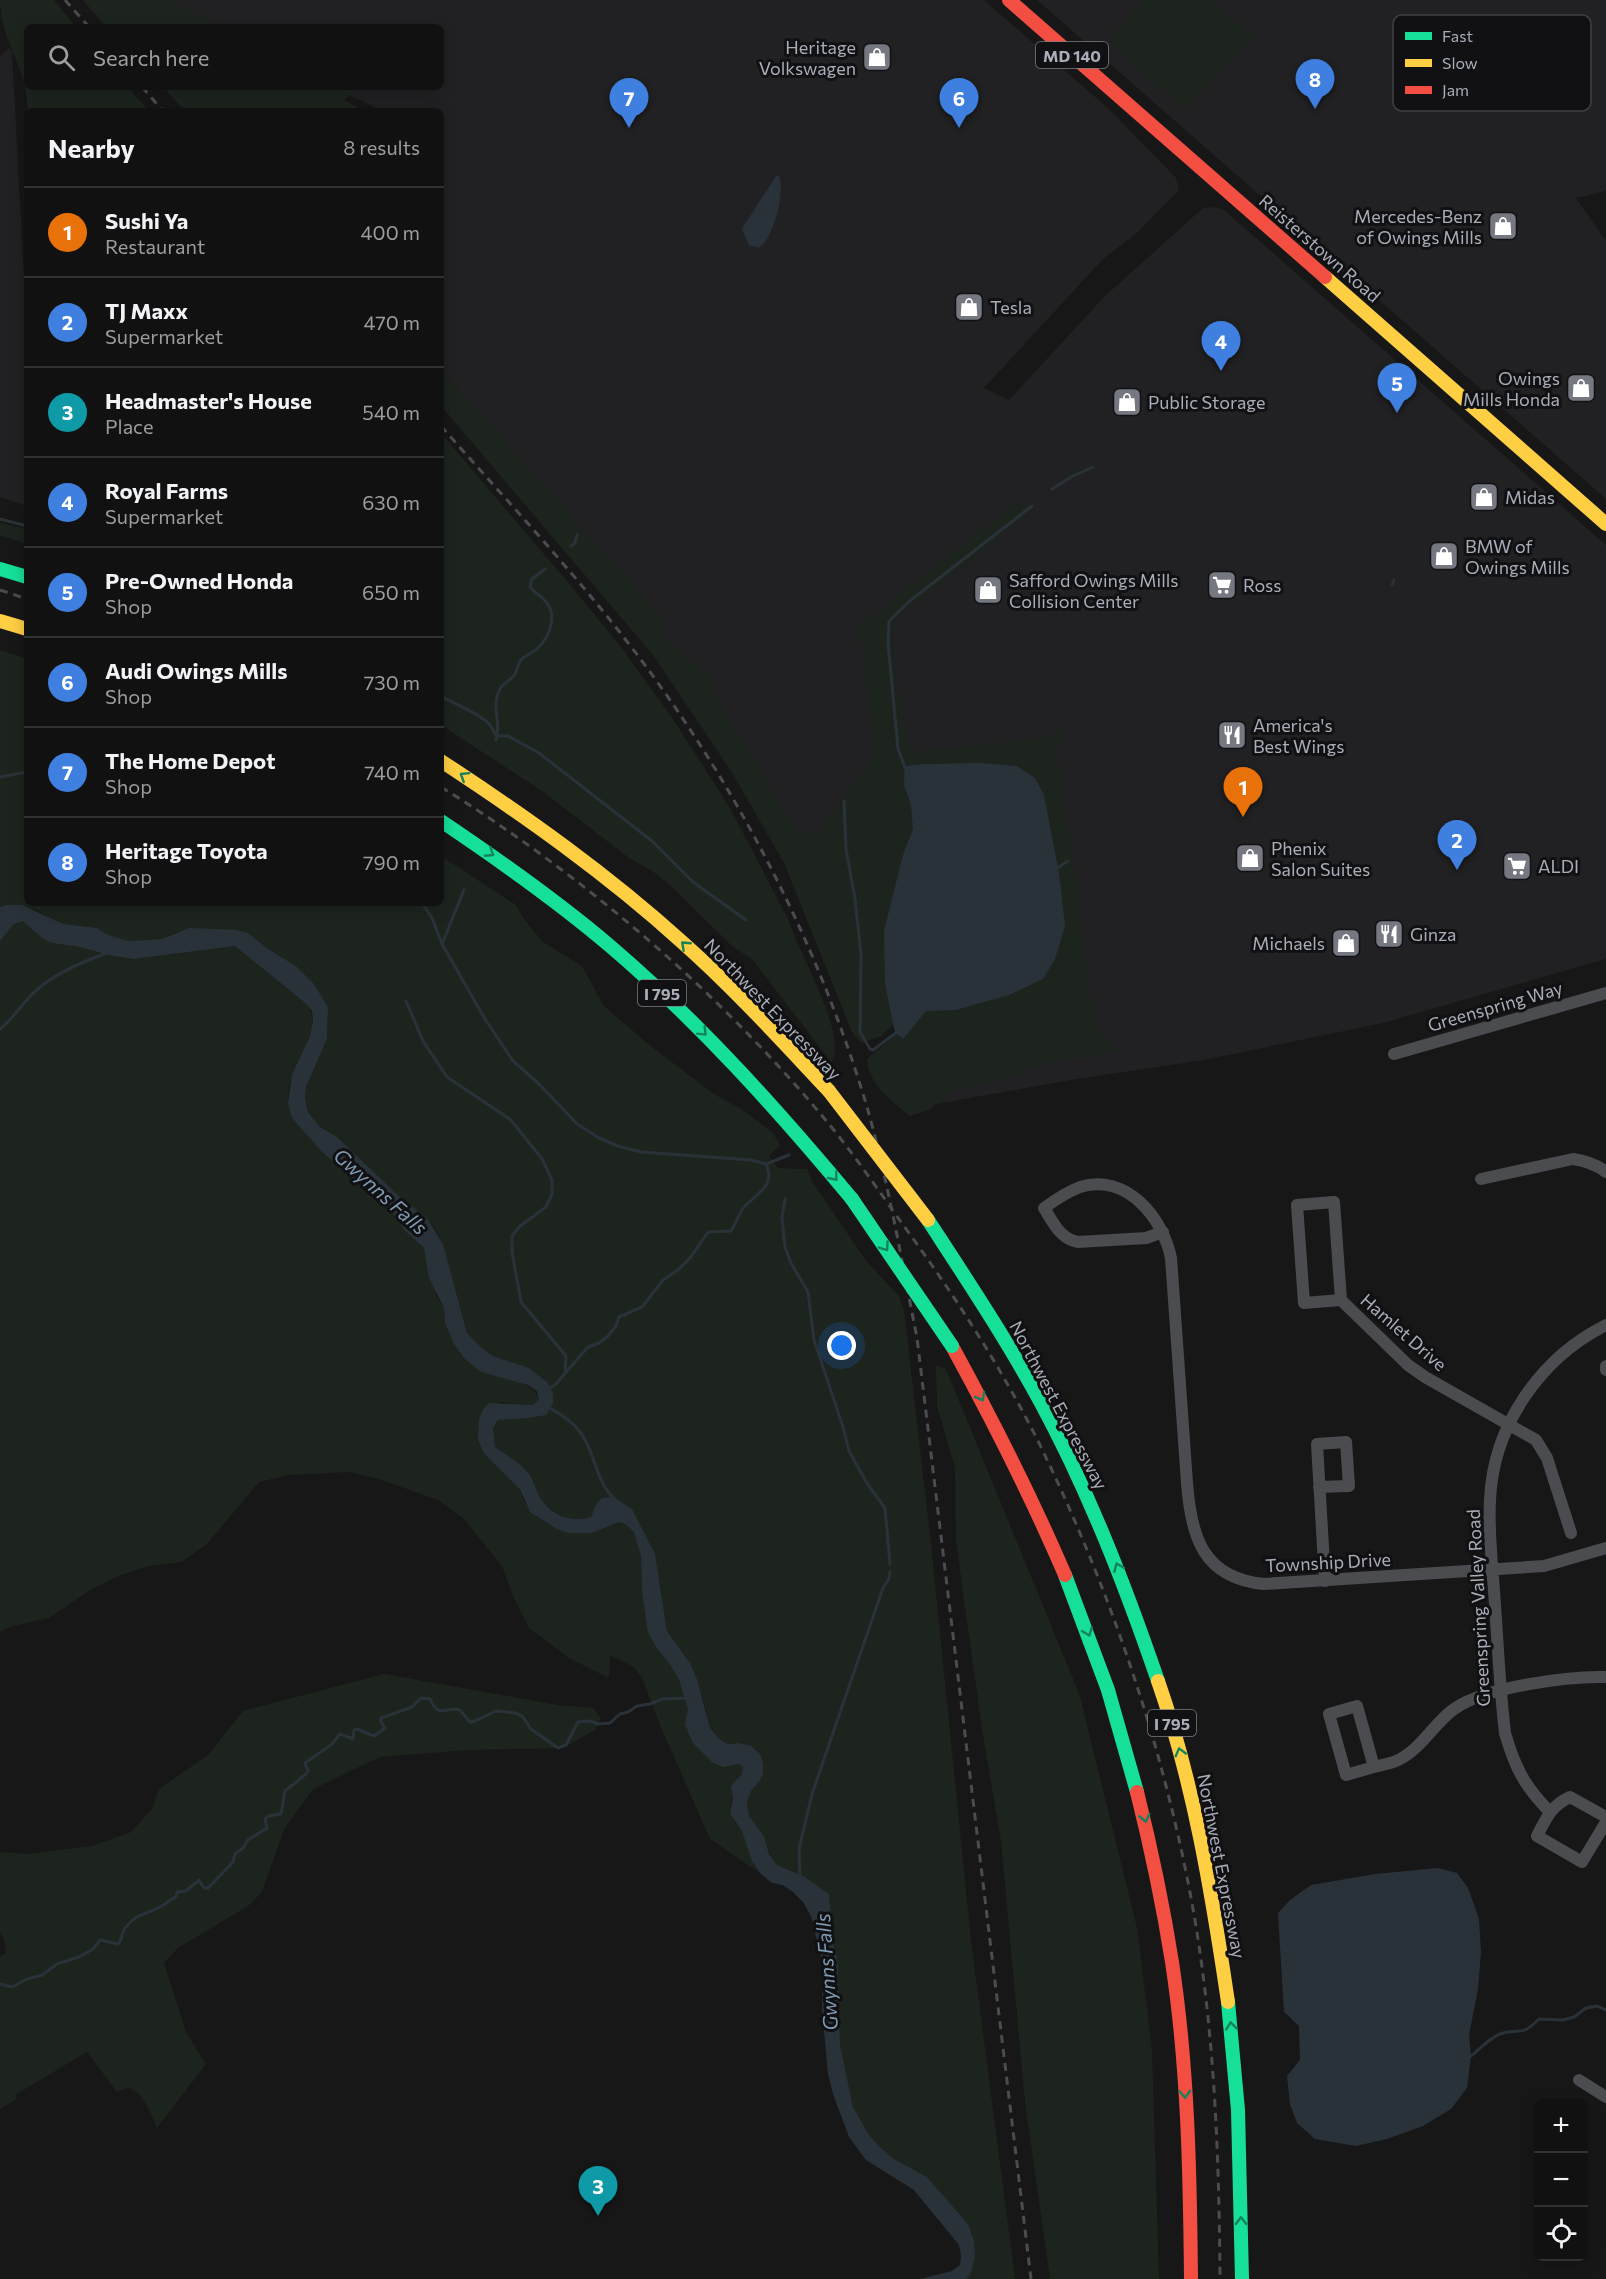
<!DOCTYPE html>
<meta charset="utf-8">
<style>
body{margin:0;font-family:Commissioner,sans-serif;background:#1a1a1a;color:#f1f3f6}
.controls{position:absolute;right:18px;bottom:18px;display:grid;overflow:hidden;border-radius:9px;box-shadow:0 3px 15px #0003}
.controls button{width:54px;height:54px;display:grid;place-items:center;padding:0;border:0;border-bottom:2px solid #303131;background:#111;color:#f1f3f6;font:30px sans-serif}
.you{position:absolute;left:842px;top:1346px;width:21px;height:21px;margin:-15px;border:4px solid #fff;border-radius:50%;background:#1a73e8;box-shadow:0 0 0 9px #1a73e833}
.badge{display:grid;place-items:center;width:39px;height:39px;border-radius:50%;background:#0b8043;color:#fff;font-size:20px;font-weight:700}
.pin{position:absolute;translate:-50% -50px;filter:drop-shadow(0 2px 3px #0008)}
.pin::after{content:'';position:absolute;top:32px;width:21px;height:18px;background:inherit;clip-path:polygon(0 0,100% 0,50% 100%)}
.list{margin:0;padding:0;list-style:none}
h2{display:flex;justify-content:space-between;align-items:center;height:78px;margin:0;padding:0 24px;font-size:26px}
h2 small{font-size:20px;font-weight:400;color:#9c9d9f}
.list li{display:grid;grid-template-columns:39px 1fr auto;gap:18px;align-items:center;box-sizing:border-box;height:90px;padding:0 24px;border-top:2px solid #303131}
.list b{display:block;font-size:22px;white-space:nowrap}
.list p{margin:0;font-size:20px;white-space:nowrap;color:#9c9d9f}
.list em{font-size:20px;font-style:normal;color:#9c9d9f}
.icon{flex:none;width:33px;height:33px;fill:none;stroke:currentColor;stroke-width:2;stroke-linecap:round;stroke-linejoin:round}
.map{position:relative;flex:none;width:1606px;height:2279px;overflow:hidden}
.search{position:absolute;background:#111;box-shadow:0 3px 15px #0003;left:24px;top:24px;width:420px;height:66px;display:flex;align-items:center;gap:15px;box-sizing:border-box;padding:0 21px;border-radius:9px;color:#9c9d9f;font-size:22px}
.panel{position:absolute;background:#111;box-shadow:0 3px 15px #0003;left:24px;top:108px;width:420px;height:798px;border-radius:9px}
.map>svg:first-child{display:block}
</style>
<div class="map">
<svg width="1606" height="2279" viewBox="0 0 1606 2279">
<rect width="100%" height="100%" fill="#171717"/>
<path fill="#212123" d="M155,0H984L1110,110L1176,178L1179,190L1138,232L1103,259L984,388L1009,400L1104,297L1203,208L1217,207L1224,210L1606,545V959L1383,1023L1204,1060L1077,1079L919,1107L870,784L803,884L711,719L441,388V111H382L333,87H441V27H210Z
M1037,0H1606V191L1576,198L1606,241V499Z
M9,48L12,52L27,335V506L0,497V56Z"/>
<path fill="#1d241e" d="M0,0H54L76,27H27V87H128L149,111H28C27,102 27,91 24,82C16,55 0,30 0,0Z
M83,0H169L223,27H106Z
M1143,0H1209L1254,37L1185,110L1107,41Z
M163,87H353L351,94L344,100L364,111H185Z
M441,370L662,617L660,628L665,639L680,650L716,684L713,691L794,827C804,834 810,836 822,829L867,764L875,761L861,639L857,628L1018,501L1027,515L894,620C888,639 903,722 909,744L920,752L1055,736L1062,726L1063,736L1056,748L1079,900L1088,989L1099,1033L1108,1045L1120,1052L1048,1062L1013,1075L951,1092L929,1110L910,1116C890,1100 869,1085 867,1059L892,1038L895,1033L903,1039L926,1011L956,1010L1059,873L1044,795L1036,778L1017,766L980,763L925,764L904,785L911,805L913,829L903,855L885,984L895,1023L881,1036L861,1043L852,1032L784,863L731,771L653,655L441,406Z
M441,433L566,580L621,647L673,719L730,808L788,919C797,950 849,1035 831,1062L752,959L733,947L670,885L651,870L629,858L542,791L441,725Z
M0,523L23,528L27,523V544L0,535Z
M0,650L27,659V903H441V856L516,905L524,919L543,942L582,966L604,1006L652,1047L714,1094L741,1109L772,1132L780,1145L769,1156L778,1168L807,1169L813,1183L867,1262L899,1296L904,1310L931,1544L971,1940L1015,2279H967L971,2273L968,2224L927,2177L894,2159L882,2149L869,2135L853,2107L840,2046L838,1962L833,1943L829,1894L805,1877L777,1865L769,1853L764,1836L749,1816L747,1802L751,1791L759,1782L763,1774V1763L760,1754L739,1743L728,1744L719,1739L710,1728L703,1699L690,1663L667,1631L659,1578L632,1509L594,1511L591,1517C572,1523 552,1516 541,1499C536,1491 534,1481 529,1474C520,1462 506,1455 495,1447L493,1428L499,1419L532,1417L548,1383L511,1362L493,1356L482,1348L467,1333L443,1244L435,1229L427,1218L400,1197L337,1137L320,1127L308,1112L305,1099L306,1087L327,1039L328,1007L314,984L296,966L268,949L248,933L177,932L162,939L129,941L108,935L97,928L64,924L33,909L6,905L0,907Z
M23,921L52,943L79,947L113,956L135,959L235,946L304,1002C326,1026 300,1049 292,1075C289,1084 288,1093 288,1103L323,1153L394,1214L405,1231L424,1248L436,1295L444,1308L445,1323L481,1372C498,1375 534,1381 539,1399L533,1405L500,1402L479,1419L509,1475L520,1489L524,1502L568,1533H592L619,1522L625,1524L634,1532L641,1556L642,1592L658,1650L669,1663L679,1680L703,1753C714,1764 724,1765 739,1764L743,1767L742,1774L731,1786L733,1798L730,1805L735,1823L743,1831L752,1861L761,1874L710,1839L660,1725L643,1680L634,1667L610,1655L609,1678L569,1658L529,1628L513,1596L502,1566L463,1518L438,1500L379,1479L349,1472L289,1475L259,1482L207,1544L181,1562L149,1566L118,1576L90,1590L49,1618L13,1626L0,1632V941L14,924Z
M936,1365L946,1369L1080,1696L1137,1928L1152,2050L1159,2279H1050L1025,2102L1001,1841L982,1729L956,1541L955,1468L937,1406Z
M384,1674L558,1705L593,1708L601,1718L595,1730L563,1748L467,1750L380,1757L313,1789L284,1829L262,1892L248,1906L178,1948L164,1963L186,2032L206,2064L157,2128C151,2114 144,2091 127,2088L117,2092L87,2052L15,2095L17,2099L0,2109V1957L6,1953L4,1939L0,1933V1852L27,1854L92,1846L131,1832L152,1809L159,1789L208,1755L243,1711Z"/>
<path fill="#2a3239" d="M776,176H779C785,193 774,237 759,248L749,245L742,230L743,227Z
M980,763L1017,766L1035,778L1044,795L1059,873L1065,926L1055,959L1043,979L1009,995L956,1010L926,1011L903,1039L895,1033L885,984L884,931L903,855L913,829L911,805L904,785L905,766L925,764Z
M6,905H22L64,924L97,928L108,935L129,941L162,939L189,928L236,930L248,933L268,949L296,966L314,984L328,1007L327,1039L306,1087L305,1099L308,1112L320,1127L337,1137L400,1197L427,1218L443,1244L467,1333L482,1348L493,1356L529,1368L548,1383L553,1394V1403L546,1415L527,1418L498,1420L493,1428L495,1447C506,1455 520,1462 529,1474C534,1481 536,1491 541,1499C552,1516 572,1523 591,1517L596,1505L602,1498L613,1497L632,1509L655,1554L667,1631L690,1663L697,1679L710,1728L719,1739L728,1744L739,1743L751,1746L760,1754L763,1763V1774L759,1782L751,1791L747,1802L749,1816L764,1836L769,1854L777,1865L805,1877L829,1894L833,1943L838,1962L840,2045L853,2107L869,2135L882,2149L894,2159L927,2177L968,2224L974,2241L975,2256L971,2273L967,2279H920L952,2271L960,2265L961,2256L959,2245L914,2190L866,2160L849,2137L833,2094L828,2074L822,2009L823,1966L811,1916L803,1902L793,1892L783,1885L772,1883L761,1874L752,1861L742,1831L730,1814L733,1798L731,1786L742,1774L743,1767L739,1764L723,1767L712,1762L693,1743L688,1732L685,1724L688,1709L679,1680L669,1663L658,1650L648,1632L642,1592L641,1556L634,1532L625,1524L619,1522L592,1533H568L557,1529L530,1512L520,1489L484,1453L478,1440L479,1419L484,1408L489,1403L533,1405L539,1399L537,1391L528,1385L481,1372L465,1359L454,1344L445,1323L444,1308L429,1278L424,1248L405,1231L394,1214L323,1153L292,1118L288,1103L292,1074L310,1036L313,1021L312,1011L304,1002L235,946L134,959L113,956L79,947L52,943L42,938L23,921L14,924L0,941V907Z
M1438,1868L1457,1873L1468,1888L1479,1919L1481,1952L1478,1989L1469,2035L1471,2056L1467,2088L1451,2109L1423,2126L1387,2139L1356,2146L1315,2139L1297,2123L1290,2104L1287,2076L1300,2060L1299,2026L1284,2012L1278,1913L1290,1900L1311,1885L1375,1874Z"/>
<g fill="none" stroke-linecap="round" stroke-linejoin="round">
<path stroke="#2a3239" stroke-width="3" d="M1052,489L1073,476L1093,467
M0,519L27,526
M571,546L575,543L577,535
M1392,585L1394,580
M441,696C452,703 483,715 489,724C493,728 493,732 497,736H508L539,753L652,841L693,882L746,920
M496,740C502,723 491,707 499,691C502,683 510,682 515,674C518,669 517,663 523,658C528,654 534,652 538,648C549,637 558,616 546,602C542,596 535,594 530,587L532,579L545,569
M906,770L898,749L888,642L889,621L911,600L1032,506
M0,777L27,772
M844,801L846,849L855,899L861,954L860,1032L870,1049L873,1050L897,1032
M1057,868L1068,861
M422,903L432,918L442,944L485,1019L513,1061L538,1083L577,1124L599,1138L618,1146L641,1152L751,1160L766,1164C776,1185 758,1193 745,1206C739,1212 736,1224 731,1231L708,1232L690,1258L679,1269L663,1280L642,1307L619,1317L616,1326L607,1337L599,1343L588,1347L555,1385L548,1389
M442,944L464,890
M406,1001L423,1041L447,1077L511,1120L542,1159L552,1180V1194L546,1207L520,1226L512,1236V1252L521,1302L566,1356L565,1371
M0,1029C15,1017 24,1000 39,988C57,972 85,961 107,953
M766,1164L789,1155
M785,1199L782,1218L785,1247L791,1263L808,1292L814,1340L843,1427L849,1451L868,1485L885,1508L890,1564
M550,1408C561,1415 572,1421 580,1432C596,1452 595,1483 616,1500
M800,1875L799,1849L812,1794L883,1588L889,1579L890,1572
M0,1984L12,1987L27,1979L42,1975L57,1964L79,1957L93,1949L100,1940L118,1944C123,1939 121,1932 126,1927C138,1912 146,1915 160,1907C167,1904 168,1900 176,1897L177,1892L186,1891L199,1880L204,1888H208L233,1862L235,1854L243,1848L248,1840L267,1828L265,1819L268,1816L281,1814L285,1791L306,1774L308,1771L305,1763L331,1745L340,1734L353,1739L354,1730L357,1729L374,1736L385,1728L381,1722V1718L412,1707L421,1698L430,1699C439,1720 445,1706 460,1710L470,1722L475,1721L496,1711L515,1713L522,1716L531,1729L558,1748L566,1745L578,1722L590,1721L598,1724L610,1723L620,1714L628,1712L637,1706L650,1704L662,1699L688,1698
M1471,2056C1480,2049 1491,2036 1503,2033C1522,2028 1521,2037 1539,2019L1563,2020L1574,2017L1586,2008L1597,2006L1606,2010"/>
<path stroke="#4b4c50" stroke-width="12" d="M1394,1054L1606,993
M1481,1179L1573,1159C1586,1161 1596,1164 1606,1172
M1163,1232L1146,1238L1078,1242C1060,1239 1053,1222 1044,1208C1055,1200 1067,1192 1080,1187C1127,1173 1163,1218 1171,1258L1187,1483C1191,1537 1203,1578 1264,1584L1544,1566L1606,1548
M1341,1300L1304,1303L1297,1205L1334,1202L1341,1300L1408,1365L1425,1377L1536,1440L1547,1458L1571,1533
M1606,1366V1370
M1319,1487L1349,1486L1346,1442L1317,1444L1325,1581
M1374,1767L1346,1775L1329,1714L1357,1706L1374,1767C1381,1765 1389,1764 1396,1761C1420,1751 1433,1724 1454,1709C1485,1687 1568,1676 1606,1677
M1550,1812C1525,1787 1515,1768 1505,1733C1500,1691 1498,1648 1495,1605C1493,1570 1488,1535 1490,1500C1493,1426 1540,1358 1606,1325
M1606,1817L1570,1797C1551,1806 1547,1817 1537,1836L1582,1862L1606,1822
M1579,2080L1606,2097"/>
<path stroke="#16e098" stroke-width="14" d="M0,569L27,577
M441,821C499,860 556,900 610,946C699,1022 777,1109 852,1199
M928,1220C967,1280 1007,1340 1041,1403C1089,1492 1125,1585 1158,1681
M1065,1575L1108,1690L1137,1792
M1228,2002L1238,2110L1242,2279"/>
<path stroke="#ffcf43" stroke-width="14" d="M1325,277L1606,524
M0,621L27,629
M441,761C525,816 607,874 682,942C734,988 781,1040 829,1091
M1158,1681C1194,1784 1212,1894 1228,2002"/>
<path stroke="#f24e42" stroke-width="14" d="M1009,0L1325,277
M952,1346C993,1421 1031,1496 1065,1575
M1137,1792C1151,1848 1163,1905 1172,1962C1188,2067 1190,2173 1191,2279"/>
<path stroke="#4b4c4f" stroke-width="3" stroke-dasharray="8 6" stroke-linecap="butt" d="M65,0L89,27
M142,87L163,111
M441,426C515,510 593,592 658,683C750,811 822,956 867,1107C888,1181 902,1262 917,1338L1031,2279
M0,590L27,599
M441,787C585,876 726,998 833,1129C857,1159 879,1191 901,1222C953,1293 1002,1368 1041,1447C1108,1586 1158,1731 1188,1882C1214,2014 1219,2146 1220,2279"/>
<path stroke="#16e098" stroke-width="14" d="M852,1199L952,1346"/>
<path stroke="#ffcf43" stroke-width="14" d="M829,1091L928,1220"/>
</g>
<defs><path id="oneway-chevron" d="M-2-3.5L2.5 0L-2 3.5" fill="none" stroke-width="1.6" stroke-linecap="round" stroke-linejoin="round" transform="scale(1.5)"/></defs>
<g stroke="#14835c">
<use href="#oneway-chevron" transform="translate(464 776) rotate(-148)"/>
<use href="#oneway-chevron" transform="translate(490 853) rotate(33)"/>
<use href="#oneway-chevron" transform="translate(685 945) rotate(-137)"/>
<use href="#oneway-chevron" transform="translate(703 1032) rotate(45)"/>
<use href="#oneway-chevron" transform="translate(834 1177) rotate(51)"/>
<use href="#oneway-chevron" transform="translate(885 1247) rotate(55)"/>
<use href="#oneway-chevron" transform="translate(981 1397) rotate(61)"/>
<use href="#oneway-chevron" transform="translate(1118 1567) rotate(-113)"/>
<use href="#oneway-chevron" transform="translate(1088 1632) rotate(69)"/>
<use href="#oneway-chevron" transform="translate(1180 1752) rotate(-105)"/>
<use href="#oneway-chevron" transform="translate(1145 1818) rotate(77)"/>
<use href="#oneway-chevron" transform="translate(1231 2026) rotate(-96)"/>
<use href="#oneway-chevron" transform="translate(1185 2094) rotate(87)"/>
<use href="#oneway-chevron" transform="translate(1241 2221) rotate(-91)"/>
</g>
<defs>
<g id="shop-square" transform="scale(1.5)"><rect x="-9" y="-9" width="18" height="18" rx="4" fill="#757880" stroke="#111113"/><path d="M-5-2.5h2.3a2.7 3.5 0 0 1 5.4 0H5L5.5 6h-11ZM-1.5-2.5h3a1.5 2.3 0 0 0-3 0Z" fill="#fff"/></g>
<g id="supermarket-square" transform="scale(1.5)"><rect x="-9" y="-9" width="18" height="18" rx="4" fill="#757880" stroke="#111113"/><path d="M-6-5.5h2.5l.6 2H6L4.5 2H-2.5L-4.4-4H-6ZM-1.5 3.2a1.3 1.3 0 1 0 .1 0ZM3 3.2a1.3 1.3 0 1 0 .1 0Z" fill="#fff"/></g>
<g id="restaurant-square" transform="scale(1.5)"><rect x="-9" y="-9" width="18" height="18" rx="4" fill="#757880" stroke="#111113"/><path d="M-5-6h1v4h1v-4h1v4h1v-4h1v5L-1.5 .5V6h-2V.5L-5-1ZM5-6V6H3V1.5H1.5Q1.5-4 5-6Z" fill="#fff"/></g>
</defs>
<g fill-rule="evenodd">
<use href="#shop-square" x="877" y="57"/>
<use href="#shop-square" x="1503" y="226"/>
<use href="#shop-square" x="969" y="307"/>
<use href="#shop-square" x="1581" y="388"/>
<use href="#shop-square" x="1127" y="402"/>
<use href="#shop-square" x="1484" y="497"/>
<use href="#shop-square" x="1444" y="556"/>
<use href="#supermarket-square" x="1222" y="585"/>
<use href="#shop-square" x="988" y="590"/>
<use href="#restaurant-square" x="1232" y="735"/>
<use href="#shop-square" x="1250" y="858"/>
<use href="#supermarket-square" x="1517" y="866"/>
<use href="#restaurant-square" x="1389" y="934"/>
<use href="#shop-square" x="1346" y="943"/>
</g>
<g text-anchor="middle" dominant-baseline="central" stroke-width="6" stroke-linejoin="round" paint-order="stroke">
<g fill="#111113" stroke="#7b7e86" stroke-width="1.5">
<rect x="1036" y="42" width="72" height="26" rx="4.5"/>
<rect x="638" y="980" width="48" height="26" rx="4.5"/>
<rect x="1148" y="1710" width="48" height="26" rx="4.5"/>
</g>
<g font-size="16" font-weight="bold" fill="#a8adb8">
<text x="1072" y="55">MD 140</text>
<text x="662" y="993">I 795</text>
<text x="1172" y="1723">I 795</text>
</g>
<g font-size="18" fill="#a8adb8" stroke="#111113" text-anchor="start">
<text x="856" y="47" text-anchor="end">Heritage<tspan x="856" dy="21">Volkswagen</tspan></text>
<text x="1482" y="216" text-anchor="end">Mercedes-Benz<tspan x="1482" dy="21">of Owings Mills</tspan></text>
<text x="990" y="307">Tesla</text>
<text x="1560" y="378" text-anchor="end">Owings<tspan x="1560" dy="21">Mills Honda</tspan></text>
<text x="1148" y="402">Public Storage</text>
<text x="1505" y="497">Midas</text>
<text x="1465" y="546">BMW of<tspan x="1465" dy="21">Owings Mills</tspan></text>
<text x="1009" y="580">Safford Owings Mills<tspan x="1009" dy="21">Collision Center</tspan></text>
<text x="1243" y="585">Ross</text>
<text x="1253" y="725">America's<tspan x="1253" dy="21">Best Wings</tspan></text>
<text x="1271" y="848">Phenix<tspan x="1271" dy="21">Salon Suites</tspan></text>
<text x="1538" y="866">ALDI</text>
<text x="1410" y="934">Ginza</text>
<text x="1325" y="943" text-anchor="end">Michaels</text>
</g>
<g font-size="18" fill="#a8adb8" stroke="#111113">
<text transform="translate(1320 248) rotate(41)">Reisterstown Road</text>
<text transform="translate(1495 1006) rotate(-16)">Greenspring Way</text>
<text transform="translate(773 1009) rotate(46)">Northwest Expressway</text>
<text transform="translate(1404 1332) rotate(41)">Hamlet Drive</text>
<text transform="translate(1059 1405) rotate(62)">Northwest Expressway</text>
<text transform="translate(1328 1562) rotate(-3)">Township Drive</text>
<text transform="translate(1478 1608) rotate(-93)">Greenspring Valley Road</text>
<text transform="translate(1222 1866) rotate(79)">Northwest Expressway</text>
</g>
<g font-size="20" font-style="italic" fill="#7f9bb3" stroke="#111113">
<text transform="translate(381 1191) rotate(42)">Gwynns Falls</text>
<text transform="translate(826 1972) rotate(-94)">Gwynns Falls</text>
</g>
</g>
<rect x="1393" y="15" width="198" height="96" rx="9" fill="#111113" stroke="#3e4045" stroke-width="1.5"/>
<rect x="1405" y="32" width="27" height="8" fill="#16e098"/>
<rect x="1405" y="59" width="27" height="8" fill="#ffcf43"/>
<rect x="1405" y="86" width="27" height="8" fill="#f24e42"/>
<g font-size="16" fill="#a8adb8">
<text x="1442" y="42">Fast</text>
<text x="1442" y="69">Slow</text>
<text x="1442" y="96">Jam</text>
</g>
</svg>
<div class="controls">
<button>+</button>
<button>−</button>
<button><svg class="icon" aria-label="locate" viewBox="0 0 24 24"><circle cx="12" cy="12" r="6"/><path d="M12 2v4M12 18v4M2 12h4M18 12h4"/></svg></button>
</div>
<div class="you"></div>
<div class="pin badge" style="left:1243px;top:817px;background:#e8710a">1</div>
<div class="pin badge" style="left:1457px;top:870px;background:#3f7fe0">2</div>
<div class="pin badge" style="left:598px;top:2216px;background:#0f9aa8">3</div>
<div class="pin badge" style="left:1221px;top:371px;background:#3f7fe0">4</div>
<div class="pin badge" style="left:1397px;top:413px;background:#3f7fe0">5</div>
<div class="pin badge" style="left:959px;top:128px;background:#3f7fe0">6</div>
<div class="pin badge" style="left:629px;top:128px;background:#3f7fe0">7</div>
<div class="pin badge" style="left:1315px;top:109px;background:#3f7fe0">8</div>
<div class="search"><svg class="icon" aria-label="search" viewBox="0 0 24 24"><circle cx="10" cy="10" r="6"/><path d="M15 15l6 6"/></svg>Search here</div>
<section class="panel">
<h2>Nearby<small>8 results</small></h2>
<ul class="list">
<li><span class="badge" style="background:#e8710a">1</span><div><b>Sushi Ya</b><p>Restaurant</p></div><em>400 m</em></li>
<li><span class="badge" style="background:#3f7fe0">2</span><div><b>TJ Maxx</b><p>Supermarket</p></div><em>470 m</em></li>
<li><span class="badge" style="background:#0f9aa8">3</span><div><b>Headmaster's House</b><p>Place</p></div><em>540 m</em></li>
<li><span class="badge" style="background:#3f7fe0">4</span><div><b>Royal Farms</b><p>Supermarket</p></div><em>630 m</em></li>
<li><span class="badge" style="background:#3f7fe0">5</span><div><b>Pre-Owned Honda</b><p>Shop</p></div><em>650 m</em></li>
<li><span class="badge" style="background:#3f7fe0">6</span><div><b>Audi Owings Mills</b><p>Shop</p></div><em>730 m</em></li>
<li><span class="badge" style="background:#3f7fe0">7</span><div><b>The Home Depot</b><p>Shop</p></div><em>740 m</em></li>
<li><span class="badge" style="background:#3f7fe0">8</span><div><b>Heritage Toyota</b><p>Shop</p></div><em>790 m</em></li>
</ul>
</section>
</div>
